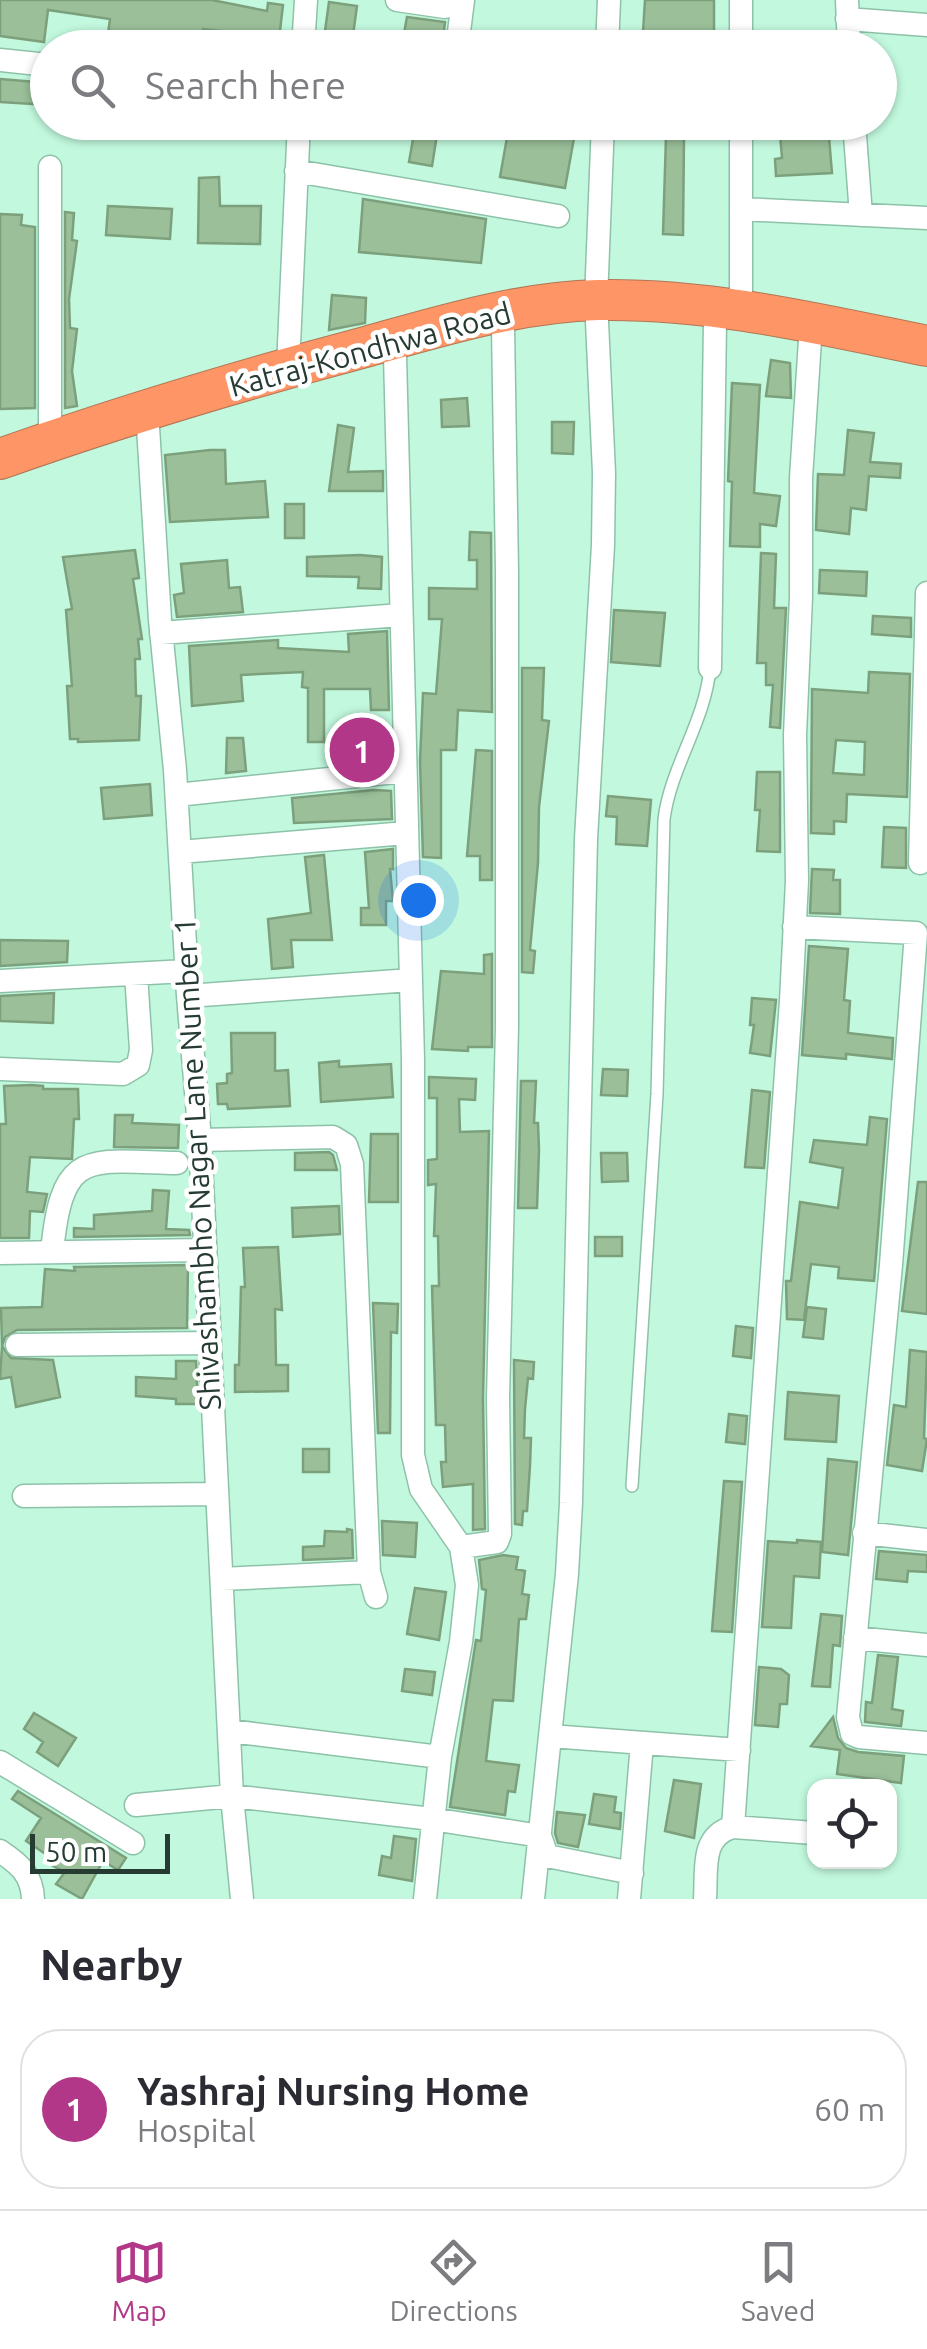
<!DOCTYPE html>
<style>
body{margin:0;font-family:Ubuntu,sans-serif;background:#f7f7f7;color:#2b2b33}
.controls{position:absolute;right:30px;bottom:30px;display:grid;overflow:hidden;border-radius:20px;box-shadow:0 2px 8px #0004}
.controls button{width:90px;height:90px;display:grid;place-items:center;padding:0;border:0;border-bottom:2px solid #e1e1e2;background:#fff;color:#2b2b33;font:50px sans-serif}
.scale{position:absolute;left:30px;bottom:25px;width:140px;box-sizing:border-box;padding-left:10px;border:5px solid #263c32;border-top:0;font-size:28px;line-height:35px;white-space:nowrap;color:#263c32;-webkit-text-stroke:8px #fff;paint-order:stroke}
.you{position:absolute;left:418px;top:900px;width:35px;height:35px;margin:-25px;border:8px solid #fff;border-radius:50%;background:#1a73e8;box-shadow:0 0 0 15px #1a73e833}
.badge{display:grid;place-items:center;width:65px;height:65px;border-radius:50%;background:#b23788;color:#fff;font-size:32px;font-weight:700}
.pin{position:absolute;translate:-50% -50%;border:5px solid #fff;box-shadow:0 2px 10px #0006}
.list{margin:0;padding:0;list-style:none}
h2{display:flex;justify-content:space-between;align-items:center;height:130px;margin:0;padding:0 40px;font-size:42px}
h2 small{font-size:32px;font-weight:400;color:#7c7c81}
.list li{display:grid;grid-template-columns:65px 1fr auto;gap:30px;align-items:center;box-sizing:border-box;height:160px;margin:0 20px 20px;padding:0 20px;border:2px solid #e1e1e2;border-radius:40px}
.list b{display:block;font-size:38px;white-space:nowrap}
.list p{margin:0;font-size:32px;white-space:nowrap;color:#7c7c81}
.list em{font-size:32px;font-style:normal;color:#7c7c81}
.icon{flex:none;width:55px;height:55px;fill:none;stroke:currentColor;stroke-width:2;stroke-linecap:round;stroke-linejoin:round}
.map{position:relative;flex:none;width:927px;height:1899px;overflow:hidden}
.search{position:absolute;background:#fff;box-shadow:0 2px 8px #0004;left:30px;right:30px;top:30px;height:110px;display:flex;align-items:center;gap:25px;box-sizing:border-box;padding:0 35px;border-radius:55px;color:#7c7c81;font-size:38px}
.sheet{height:310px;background:#fff}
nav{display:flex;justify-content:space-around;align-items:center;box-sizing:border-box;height:140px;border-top:2px solid #e1e1e2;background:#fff;font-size:28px;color:#7c7c81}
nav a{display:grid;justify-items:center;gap:5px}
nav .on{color:#b23788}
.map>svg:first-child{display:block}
</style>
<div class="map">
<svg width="927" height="1899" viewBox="0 0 927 1899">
<rect width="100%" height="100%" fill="#c2f9de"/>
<path fill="#9abf99" stroke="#7da07c" stroke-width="2.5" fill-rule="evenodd" d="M0,0H212L267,11L268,3L283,5L278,48H249L251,34L203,29L201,48H106L110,19L48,10L44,42L0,36Z
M645,0H714V48H642Z
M329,2L357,6L353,35L325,31Z
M407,17L445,22L442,48H425L426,43L403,39Z
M0,79L48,83V105L0,102Z
M416,122H439L432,166L409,162Z
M541,122H568L567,137L574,138L565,188L500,177L508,132L540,138Z
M779,122L828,125L832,173L776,176L775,159L782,158Z
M666,136L684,137L683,235L663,234Z
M219,177L220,206H261L260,244L198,243L199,178Z
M363,199L486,219L481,263L359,252Z
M108,206L172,209L170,239L106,235Z
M65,212L74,213L72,240L77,241L69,299L70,328L77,329L72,371L77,406L65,408Z
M0,214L22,215L21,225L35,227V408L0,409Z
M332,295L366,298L365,323L329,330Z
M771,360L790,363L791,398L766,396Z
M732,383L760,385L754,493L780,496L776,526L760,524V547L730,546L732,482L728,481Z
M467,398L469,426L442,427L441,400Z
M552,422H574L573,454L552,453Z
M338,425L354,428L348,472L383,471V491H329Z
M848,430L874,433L870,462L901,464L900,478L869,476L866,510L851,508L849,534L816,530L818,474L844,475Z
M210,450H225L226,484L265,481L268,517L170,522L165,455Z
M285,504H304V538H285Z
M470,532L491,533L492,712L458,710L456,750H441V858L423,857L420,761L423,693L436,694L442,619H429V588L477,589V560H469Z
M135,550L139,578L133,579L142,639H138L140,659H135L136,696H141L139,740L78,742V739H70L67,686H72L66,610L72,609L63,557Z
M761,553L776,554L774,608H786L780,728L770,727L773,685H766V663H757Z
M360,555L382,557L381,589L358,588L359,577L307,576V557Z
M227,560L229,588L240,587L243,612L177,617L174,595L184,593L181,564Z
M820,570L867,572L866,596L819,593Z
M614,610L665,613L660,666L611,662Z
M873,616L911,618V637L872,634Z
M387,631L389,710H371L370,689H324V742H308V688L302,687L303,672L241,675L243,701L192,706L189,646L278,640V648L349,652L348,634Z
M522,668H544L542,720L549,721L539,807L538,863L530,950L535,951L533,973L522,972Z
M869,672L910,674L907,797L847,794L846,822L834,821V834L811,833L812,689L868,693ZM836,740L865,742L864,775L833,773Z
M227,738H243L246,771L226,773Z
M476,750L492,751V880H480V856H467Z
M757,772H780V852L757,851L760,810H755Z
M150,784L152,815L104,819L101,788Z
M374,790L391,791L392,819L294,823L292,798Z
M608,796L651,800L647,846L616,844L617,817L606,816Z
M884,827L906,828V868L882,867Z
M393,849V869H390L393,901H386V925H361V908H369L365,852Z
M324,855L332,940H291L293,967L272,969L268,919L311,913L305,857Z
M812,869L834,870L833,880H840V914L810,913Z
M0,940L68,941L67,962L0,966Z
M809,946L848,949L844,1000L850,1001L848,1033L893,1038L892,1059L846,1054V1059L802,1055Z
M492,954V1047H468V1051L432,1049L441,971L484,974V955Z
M54,993L53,1023L0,1021V996Z
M752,998L776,1000L770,1056L750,1053L754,1025H750Z
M231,1033H275V1071L288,1070L290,1106L228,1109L227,1104H218L217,1084L227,1083V1074L232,1073Z
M339,1061V1067L391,1064L393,1097L321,1102L319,1063Z
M603,1069L628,1070L627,1096L601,1095Z
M429,1077L476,1079L475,1100L459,1099L460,1132L489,1131L483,1398L485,1529L473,1530V1484L443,1487L441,1462H446L445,1425H436L432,1286H439L438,1236H434L436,1184L428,1185V1160L437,1159V1098H429Z
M521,1081H536L534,1123H538L539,1150L537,1208H518Z
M32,1085L43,1086V1089H78L79,1119H74L72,1159L30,1157L27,1192L47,1194L43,1212L30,1211L29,1238H0V1124H6L4,1086Z
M752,1090L770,1092L764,1168L745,1167Z
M115,1115H133L132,1123L179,1125L178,1148L114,1147Z
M870,1117L887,1119L874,1281L838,1278L839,1267L811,1264L804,1320L787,1319L786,1281H791L800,1202L838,1208L843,1168L810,1162L814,1140L867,1145Z
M371,1134H398V1202H369Z
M329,1152L333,1155L337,1170H295V1153Z
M601,1153H627L628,1181L602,1182Z
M918,1182H927V1314L902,1311Z
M153,1190L169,1191L166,1229L189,1230L190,1235L74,1237V1228L94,1229V1215L152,1211Z
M339,1206L340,1234L293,1237L292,1208Z
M595,1237H622V1256H595Z
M278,1247L282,1310L275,1309L276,1365H288V1391L235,1392V1365H239L241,1287H245L243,1248Z
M188,1265L187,1328L17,1330L5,1337L2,1346L1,1308L42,1307L45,1269L75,1271L74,1267Z
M373,1303L398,1304L397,1333L391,1332L390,1433H378Z
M807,1307L826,1309L823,1339L803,1337Z
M736,1326L753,1328L751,1358L733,1356Z
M2,1346L11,1358L53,1360L60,1397L16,1407L11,1377L0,1379Z
M910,1350L927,1352L924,1438L927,1439L922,1471L887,1465L894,1405L906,1407Z
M514,1360L534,1362L533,1379L528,1378L525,1409L524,1438H531L530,1466L527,1511H523L522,1525L515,1524Z
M176,1361H196L198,1404H176V1399L136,1396V1377L176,1379Z
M788,1392L839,1396L836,1442L785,1439Z
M729,1414L747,1416L745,1444L726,1442Z
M303,1449H329V1472H303Z
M828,1459L857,1462L848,1555L822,1552Z
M724,1481L742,1482L732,1632L712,1631Z
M382,1521L417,1523L415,1557L383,1555Z
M347,1529L352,1530L353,1558L303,1560V1547L324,1546L325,1531L347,1532Z
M797,1540L821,1542L819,1578L794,1576L791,1628L762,1627L768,1541L797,1543Z
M879,1551L927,1555V1572L908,1571L907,1582L876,1579Z
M503,1555L518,1557L516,1569L525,1571L522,1594L529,1595L526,1619H519L513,1701L493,1700L486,1761L519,1765L515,1792L508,1791L505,1815L450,1807L476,1640L481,1641L486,1590L482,1589L479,1560Z
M415,1588L446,1592L439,1640L407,1634Z
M821,1614L842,1616L840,1646L833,1645L830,1687L812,1686Z
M878,1655L898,1657L892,1709L903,1711L901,1726L865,1722L866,1702L872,1703Z
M759,1667L781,1669L789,1675L787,1704H780L778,1727L755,1725Z
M405,1669L435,1672L432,1695L402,1691Z
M34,1713L76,1738L58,1766L37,1752L43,1742L24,1729Z
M833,1717L838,1738L846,1748L858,1752L904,1756L901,1783L837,1774L840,1750L811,1746Z
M674,1780L701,1784L694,1838L665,1831Z
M18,1791L126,1858L118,1870L103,1861L82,1899L56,1884L65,1872L53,1866L56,1861L26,1841L41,1818L12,1799Z
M594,1794L616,1797L614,1812L621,1813L620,1829L589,1824Z
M557,1812L585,1815L578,1847L558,1843L555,1833Z
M394,1836L416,1839L412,1881L379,1875L382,1856L391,1858Z"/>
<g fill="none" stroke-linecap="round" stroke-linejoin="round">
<g stroke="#8dc2a9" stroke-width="14">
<path id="lane" d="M632,1486L657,1094L664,819C671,766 705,722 710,668"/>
</g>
<g stroke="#8dc2a9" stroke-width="25">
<path id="street" d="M397,0L445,7L446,0
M847,0L849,48
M847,19L927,25
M303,48L306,0
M457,48L463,0
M607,48L609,0
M741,48V0
M0,60L48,65
M603,122L596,300L604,473L603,545L586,839L571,1503L567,1574L550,1736L739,1750
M741,122V311
M854,122L861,215
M50,167V441
M296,171L558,216
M741,209L927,218
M395,355L413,1060V1455L421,1489L461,1547L467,1585L461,1642L440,1757L425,1899
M288,367L299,122
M147,411L160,620L175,770L188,996L200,1140L232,1796L242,1899
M161,633L401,615
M710,668L715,322
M177,795L405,771
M180,852L406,833
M920,863L927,593
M794,927L916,933L891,1265L848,1717L852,1734L859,1737L927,1743
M0,981L186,971
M188,996L411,980
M0,1069L123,1074L138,1065L141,1050L136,974
M200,1140L333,1137L346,1145L352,1164L369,1572L376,1597
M52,1252C62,1148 87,1161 177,1163
M0,1253L204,1250
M17,1345L208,1343
M24,1496L217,1494
M864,1533L927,1540
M461,1547L497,1542L500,1534L498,1398L507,1027V571L503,327
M222,1579L369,1572
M855,1638L927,1645
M230,1731L440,1757
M0,1762L133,1843
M136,1805L232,1796L432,1819L540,1836L547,1856L632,1873
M733,1827L791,1001L797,881L795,735L801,597V478L810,340
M0,1851C19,1864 32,1874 33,1899
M533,1899L550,1736
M629,1899L642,1743
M705,1899C707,1870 700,1836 733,1827L814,1833"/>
</g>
<g stroke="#b27654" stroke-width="42">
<path id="highway" d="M0,459C121,416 245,379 369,346C444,325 520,302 598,300C710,298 819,324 927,346"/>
</g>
<use href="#lane" stroke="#fff" stroke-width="11"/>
<use href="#street" stroke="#fff" stroke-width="22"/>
<use href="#highway" stroke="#fe9566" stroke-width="40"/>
</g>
<g text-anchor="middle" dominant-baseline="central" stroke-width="9" stroke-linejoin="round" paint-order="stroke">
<g font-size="30" fill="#263c32" stroke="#fff">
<text transform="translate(370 349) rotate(-15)">Katraj-Kondhwa Road</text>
<text transform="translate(197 1164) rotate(-93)">Shivashambho Nagar Lane Number 1</text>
</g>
</g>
</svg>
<div class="controls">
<button><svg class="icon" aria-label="locate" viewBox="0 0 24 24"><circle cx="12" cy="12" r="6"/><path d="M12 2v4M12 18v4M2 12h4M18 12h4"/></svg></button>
</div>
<div class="scale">50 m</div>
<div class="you"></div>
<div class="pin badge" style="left:362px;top:750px">1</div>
<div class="search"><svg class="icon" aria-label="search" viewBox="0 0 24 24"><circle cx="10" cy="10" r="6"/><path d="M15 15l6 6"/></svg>Search here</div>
</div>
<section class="sheet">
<h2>Nearby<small></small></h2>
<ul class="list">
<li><span class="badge">1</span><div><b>Yashraj Nursing Home</b><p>Hospital</p></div><em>60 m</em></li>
</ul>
</section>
<nav>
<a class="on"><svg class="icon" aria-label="map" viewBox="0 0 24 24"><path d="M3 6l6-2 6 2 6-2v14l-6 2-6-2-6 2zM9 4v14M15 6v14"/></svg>Map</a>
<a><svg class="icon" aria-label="directions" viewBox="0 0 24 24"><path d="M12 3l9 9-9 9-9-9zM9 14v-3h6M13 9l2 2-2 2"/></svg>Directions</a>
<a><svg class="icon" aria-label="saved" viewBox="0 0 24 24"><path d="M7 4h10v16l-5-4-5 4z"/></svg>Saved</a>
</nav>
